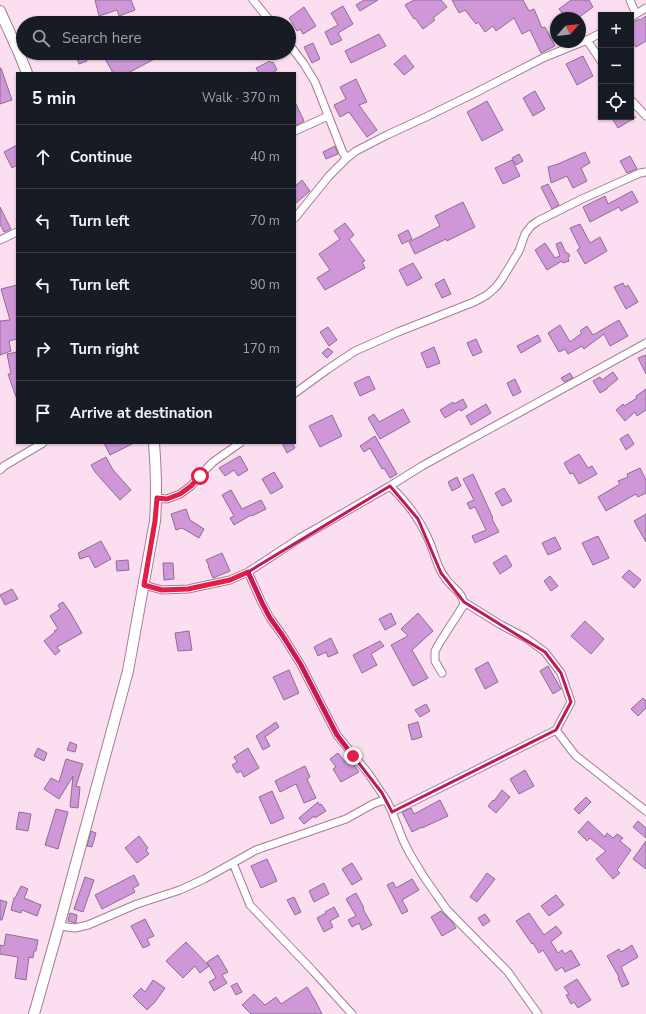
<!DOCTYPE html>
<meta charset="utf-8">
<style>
body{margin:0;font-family:"Nunito Sans",sans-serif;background:#20242c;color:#f1f3f6}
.controls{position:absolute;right:12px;top:12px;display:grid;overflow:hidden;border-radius:0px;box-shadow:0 1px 3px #0004}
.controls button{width:36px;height:36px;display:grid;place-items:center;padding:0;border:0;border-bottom:1px solid #363941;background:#171b24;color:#f1f3f6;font:20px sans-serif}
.compass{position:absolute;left:550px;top:12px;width:36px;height:36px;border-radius:50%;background:#171b24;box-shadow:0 1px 3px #0004;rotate:62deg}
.stop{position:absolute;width:12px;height:12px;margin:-9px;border:3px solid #e11d48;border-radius:50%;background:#fff}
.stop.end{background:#e11d48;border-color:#fff;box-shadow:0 1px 4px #0008}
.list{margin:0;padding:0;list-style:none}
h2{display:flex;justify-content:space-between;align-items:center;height:52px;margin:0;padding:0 16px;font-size:17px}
h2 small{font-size:13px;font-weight:400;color:#9ea1a6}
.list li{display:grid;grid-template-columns:26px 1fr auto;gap:12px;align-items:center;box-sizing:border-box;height:64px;padding:0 16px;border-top:1px solid #363941}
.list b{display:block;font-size:15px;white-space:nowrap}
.list em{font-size:13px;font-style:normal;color:#9ea1a6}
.icon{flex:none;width:22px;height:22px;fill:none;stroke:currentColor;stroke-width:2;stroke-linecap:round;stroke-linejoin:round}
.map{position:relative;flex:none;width:646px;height:1014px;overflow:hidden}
.search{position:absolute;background:#171b24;box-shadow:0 1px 3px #0004;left:16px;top:16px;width:280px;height:44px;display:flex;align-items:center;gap:10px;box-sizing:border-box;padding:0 14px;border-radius:22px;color:#9ea1a6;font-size:15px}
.panel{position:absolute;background:#171b24;box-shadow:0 1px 3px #0004;left:16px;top:72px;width:280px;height:372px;border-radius:0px}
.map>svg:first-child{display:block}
</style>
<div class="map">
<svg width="646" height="1014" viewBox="0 0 646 1014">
<rect width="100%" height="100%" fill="#fbdeef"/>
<path fill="#cf96d8" stroke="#8d6e92" d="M95,0H131L135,10L119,16L117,10L99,16Z
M364,0H378L360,11L356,5Z
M414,0H441L447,7L433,18L435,20L423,29L415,18L414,19L405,5Z
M452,0H523L529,11L534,9L542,28L545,27L555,46L541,53L530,30L522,34L514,18L496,31L493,26L485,32L478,22L476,24L465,10L459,13Z
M571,0H589L593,7L578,18H566L559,9Z
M343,6L353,24L338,33L342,40L331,45L325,32L338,25L331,13Z
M304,7L316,26L303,34L300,29L297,31L289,18Z
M646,16V41L636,47L631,39V23L639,19L640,20Z
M379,34L386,46L351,63L345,51Z
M313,43L320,59L312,63L304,47Z
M75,53H98L85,58L87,61L79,64Z
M102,53H166L128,73H113Z
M405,55L414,67L404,75L394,64Z
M583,56L593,76L577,85L566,64Z
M270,61L271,63L273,62L277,70L272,73H259L256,68Z
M0,68H1L12,100L0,104Z
M356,79L367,102L359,105L377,130L367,137L349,112L340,117L334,105L346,99L340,87Z
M535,91L545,109L533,116L523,98Z
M487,101L503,130L482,141L467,112Z
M295,102L304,121L295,126Z
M619,117H636L618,128L613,120Z
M17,145V165L12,168L4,152Z
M335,146L338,154L326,159L323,152Z
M585,152L590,163L581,168L587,181L573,188L567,176L551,183L548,167L558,164Z
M519,154L523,161L516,165L512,158Z
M630,156L637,169L627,173L620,161Z
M512,160L520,176L503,184L495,168Z
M302,180L310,191L295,204V186Z
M548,184L559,205L552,209L541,187Z
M632,191L638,202L621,211L619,207L590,222L583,207L605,196L608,204Z
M463,202L475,227L447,241L446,239L415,254L409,242L440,226L435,216Z
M0,207L11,229L4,232L0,224Z
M345,223L354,235L349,239L365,261L362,262L365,268L325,290L317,278L330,270L319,254L340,239L334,231Z
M580,224L590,243L600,237L607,251L585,264L577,250L580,248L570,228Z
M408,230L412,239L402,244L398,235Z
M561,242L566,253H568L570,256L568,258L569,261L563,263L562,261L547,270L535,250L545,243L555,258L560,256L556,244Z
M413,263L422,278L407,286L399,270Z
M444,279L451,294L442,298L435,284Z
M623,283L625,287L628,285L638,302L626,309L614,287Z
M17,285V339L9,341L11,351L0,355V321L10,320L1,289Z
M619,320L628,336L610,346L604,334L584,349L582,346L568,354L565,349L559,352L548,333L560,325L570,342L582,333L580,331L587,326L593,335Z
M328,327L337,340L329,346L320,332Z
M538,335L541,341L521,353L517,346Z
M476,339L482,352L473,356L467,343Z
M434,347L440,363L427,368L421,353Z
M328,348L333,352L327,358L322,353Z
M17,352V396L16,397L8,374H11L7,354Z
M646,355V374L638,358Z
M613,372L618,379L607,388V389L600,393L593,381L600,377L602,380Z
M570,373L573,378L564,382L561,378Z
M369,376L375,389L360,396L354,383Z
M515,379L521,392L513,396L507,383Z
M646,389V410L637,416L635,412L625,421L616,410L623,404L624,406L637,398L636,396Z
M463,399L467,407L461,411L460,409L445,418L440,410L453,402L454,404Z
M486,404L491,413L471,425L466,416Z
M403,409L410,422L380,439L368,418L374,414L379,422Z
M332,415L342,436L320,447L309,426Z
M628,434L634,444L626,450L620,439Z
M375,436L397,474L390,478L384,468L382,469L370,448L364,452L360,446Z
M104,443H134L110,455Z
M282,443H292L295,448L287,453Z
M579,454L588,468L592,466L597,474L579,484L573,473L570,474L564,463Z
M240,456L248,470L238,476L234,470L225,476L219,468Z
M106,457L113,470L131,490L120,500L95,472L91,465Z
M640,468L646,480V493L638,497L636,494L606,511L598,497L620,484L618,481L628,477L627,474Z
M274,472L283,487L271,494L262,479Z
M473,474L493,518L492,519L499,532L475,543L472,536L486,530L475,507L470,509L467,503L474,500L463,479Z
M457,477L461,486L452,491L448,482Z
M504,488L512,501L502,506L495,493Z
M231,490L242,509L261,500L266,509L252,516L251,515L234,525L230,518L234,516L222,495Z
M186,509L190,520L204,529L199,538L182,528L176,530L171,514Z
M646,514V542L634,521Z
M598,536L609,558L593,565L582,543Z
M555,537L561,549L548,555L542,543Z
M101,541L111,559L95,568L89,556L80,559L78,553Z
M222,553L230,571L213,578L208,566H209L206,560Z
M506,555L512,566L500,574L493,563Z
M128,560L129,570L117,571L116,561Z
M163,563H173L174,579L164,580Z
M629,570L641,580L634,588L622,577Z
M550,576L558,586L551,591L544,581Z
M12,589L18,599L5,605L0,595Z
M63,602L70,612L82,633L57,647L60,651L55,655L44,641L55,632L54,631L58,629L50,616L60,609L58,605Z
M391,613L396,624L385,630L379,619Z
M418,613L433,631L412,650L428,678L413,686L391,645L408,636L401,629Z
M585,621L604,639L591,654L571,636Z
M189,631L192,650L178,651L175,633Z
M331,638L338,653L328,657L326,652L318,656L314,647Z
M380,641L384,646L371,654L377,665L362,673L353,655Z
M488,662L498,682L485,689L475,669Z
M548,666L561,689L553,694L540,671Z
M289,670L299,693L284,700L273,677Z
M643,698L646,701V708L638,716L631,709Z
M426,704L430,711L420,717L415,710Z
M276,722L279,727L265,737L270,746L263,750L256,736Z
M418,722L422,737L412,740L408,725Z
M70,742L77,745L75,752L67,750Z
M38,748L47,753L44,761L34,756Z
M248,748L259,768L244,777L241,771L237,773L232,765L237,762L234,757Z
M338,753L345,762L350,759L359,772L341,782L333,769L336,767L330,759Z
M66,759L83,764L76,786L80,787L78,808L70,807L73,776L59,799L44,789L51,778L59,782Z
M305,766L310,777L307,779L316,798L304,803L296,784L280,792L275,781Z
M525,770L534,786L519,794L510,779Z
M502,790L510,797L496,813L488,806L493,800L494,801Z
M272,791L284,818L271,824L259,797Z
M586,797L591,802L579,814L574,809Z
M440,800L448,816L422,828V827L412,832L402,812L411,808L414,814Z
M318,802L319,805L321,804L326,811L315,818L314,816L304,824L299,818Z
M56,809L68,812L58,849L45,845Z
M19,812L31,814L28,831L16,829Z
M588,821L605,837L607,833L613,838L617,834L623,838L620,841L631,850L617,870L620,873L613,879L596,859L606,851L590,838L587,841L578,832Z
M638,821L646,828V838L633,827Z
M91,831L96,833L92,847L87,846Z
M139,836L148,848L146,850L149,854L137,863L125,848Z
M646,841V869L633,859Z
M267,859L277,881L261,888L251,866Z
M352,863L362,879L352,885L342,869Z
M487,873L495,879L477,902L470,897Z
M134,875L139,885L133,888L135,892L102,909L95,895Z
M85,877L94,880L83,912L74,909Z
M412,879L419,890L402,900L408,911L402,914L387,885L393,882L396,888Z
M324,883L329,894L314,902L309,891Z
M21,886L28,889L24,898L41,905L37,916L22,910L21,913L11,910L14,898H15Z
M356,893L364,908L363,909L372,925L362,930L359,923L352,927L348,920L356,916L346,899Z
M556,895L564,905L549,916L541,906Z
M294,897L301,912L295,915L287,900Z
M0,900L7,902L2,920H0Z
M334,907L339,916L330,921L333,927L324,932L317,918L326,913L325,912Z
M441,911L452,922L456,928L442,936L431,917Z
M70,913L77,915L76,923L68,921Z
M529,913L544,935L556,926L562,933L551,942L558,953L562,950L565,954L571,950L580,965L565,972L562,967L556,971L543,950L539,953L533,943L532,944L516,921Z
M485,914L490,921L483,926L478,918Z
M145,919L154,936L147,939L150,945L143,948L131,926Z
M6,934L38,940L36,951H34L33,958L29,957L26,980L15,978L18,957L0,954V945L4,946Z
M186,942L209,966L200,973L195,966L183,978L166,961Z
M632,945L638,957L621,967L629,984L622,987L618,978L619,977L607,956L619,949L621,952Z
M218,955L228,972L222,975L227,983L214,991L209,982L216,978L207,962Z
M577,979L591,1000L578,1008L574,1002L571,1004L566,995L569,994L564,987Z
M153,980L165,988L155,1002L147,1010L133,996L141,988L145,992Z
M237,983L242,992L236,995L231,986Z
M307,987L316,1002L322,1014H251L242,1005L254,994L265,1005L276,997L281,1004Z"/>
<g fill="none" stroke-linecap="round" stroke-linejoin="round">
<g stroke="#a77c96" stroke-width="9">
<path id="minor" d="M253,0L272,23
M630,0L636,14
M631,17L646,8
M587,40L601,61
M289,44L304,64L315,82L339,143L343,153L347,158
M631,100L646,116
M295,131L328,116
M295,218L329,176L347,158L356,151L387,135L426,117L477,92L543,58L587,40L601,33
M0,240L17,232
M295,393L328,369L355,351L398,332L474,302L487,295L496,287L502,279L519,251L525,234L531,226L538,221L582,199L640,173L646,172
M0,470L4,466L43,443
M390,486C407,502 421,521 430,543C436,557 436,566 446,579C452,588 466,595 463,606L440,642L435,651V661L442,673
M157,498L167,499L180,494L191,486L206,469L213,462L240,443
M248,572L262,603L270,618L283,636L301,665L323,708L337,735L368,773L387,801L392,812L403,840L410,854L424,877L447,910L508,972L538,1014
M144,585L162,590L188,589L230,580L248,572L300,538L390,486L422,466L646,343
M556,730L575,755L646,811
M392,812L556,730L571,702L561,673L545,652L526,638L501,625L464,602
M233,863L250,905L313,971L352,1014
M59,926L75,928L88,925L137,904L180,890L204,879L256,850L346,819L373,804L381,801H387"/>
</g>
<g stroke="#a77c96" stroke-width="12">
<path id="secondary" d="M0,11L19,53L27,73
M34,1014L59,926L128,671L155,521C157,495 156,469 154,443"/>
</g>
<use href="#minor" stroke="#fff" stroke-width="7"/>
<use href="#secondary" stroke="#fff" stroke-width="10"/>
</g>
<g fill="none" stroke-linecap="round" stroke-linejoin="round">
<path stroke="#e11d48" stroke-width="5" d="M200,476L191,486L180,494L167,499L157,498L155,521L144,585L162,590L188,589L230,580L248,572L262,603L270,618L283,636L301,665L323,708L337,735L353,756"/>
</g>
<path fill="none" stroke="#c2185b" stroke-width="3" stroke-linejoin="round" d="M390,486L418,519L441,573L464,602L545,652L561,673L571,702L556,730L392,812L382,793L337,735L301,665L270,618L248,572Z"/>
</svg>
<div class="controls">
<button>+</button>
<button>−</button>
<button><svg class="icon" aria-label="locate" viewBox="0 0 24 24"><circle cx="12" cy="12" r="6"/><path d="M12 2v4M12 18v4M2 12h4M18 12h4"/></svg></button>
</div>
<svg class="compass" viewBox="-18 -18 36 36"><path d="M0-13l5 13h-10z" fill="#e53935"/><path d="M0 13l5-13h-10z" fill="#9ea1a6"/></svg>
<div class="stop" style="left:200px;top:476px"></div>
<div class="stop end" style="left:353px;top:756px"></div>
<div class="search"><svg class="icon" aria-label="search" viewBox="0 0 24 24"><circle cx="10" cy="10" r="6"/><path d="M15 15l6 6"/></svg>Search here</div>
<section class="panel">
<h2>5 min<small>Walk · 370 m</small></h2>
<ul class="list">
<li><svg class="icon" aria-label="ahead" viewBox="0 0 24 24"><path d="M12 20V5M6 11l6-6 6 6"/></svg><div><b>Continue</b></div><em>40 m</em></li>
<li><svg class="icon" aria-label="left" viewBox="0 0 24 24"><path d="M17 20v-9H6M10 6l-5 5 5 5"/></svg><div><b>Turn left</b></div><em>70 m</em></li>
<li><svg class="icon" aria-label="left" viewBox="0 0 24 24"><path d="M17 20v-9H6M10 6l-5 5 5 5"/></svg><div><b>Turn left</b></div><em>90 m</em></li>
<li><svg class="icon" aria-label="right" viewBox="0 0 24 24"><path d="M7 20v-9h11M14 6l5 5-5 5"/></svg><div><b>Turn right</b></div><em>170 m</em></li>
<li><svg class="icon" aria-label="arrive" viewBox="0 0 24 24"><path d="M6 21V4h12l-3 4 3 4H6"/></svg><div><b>Arrive at destination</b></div></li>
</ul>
</section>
</div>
